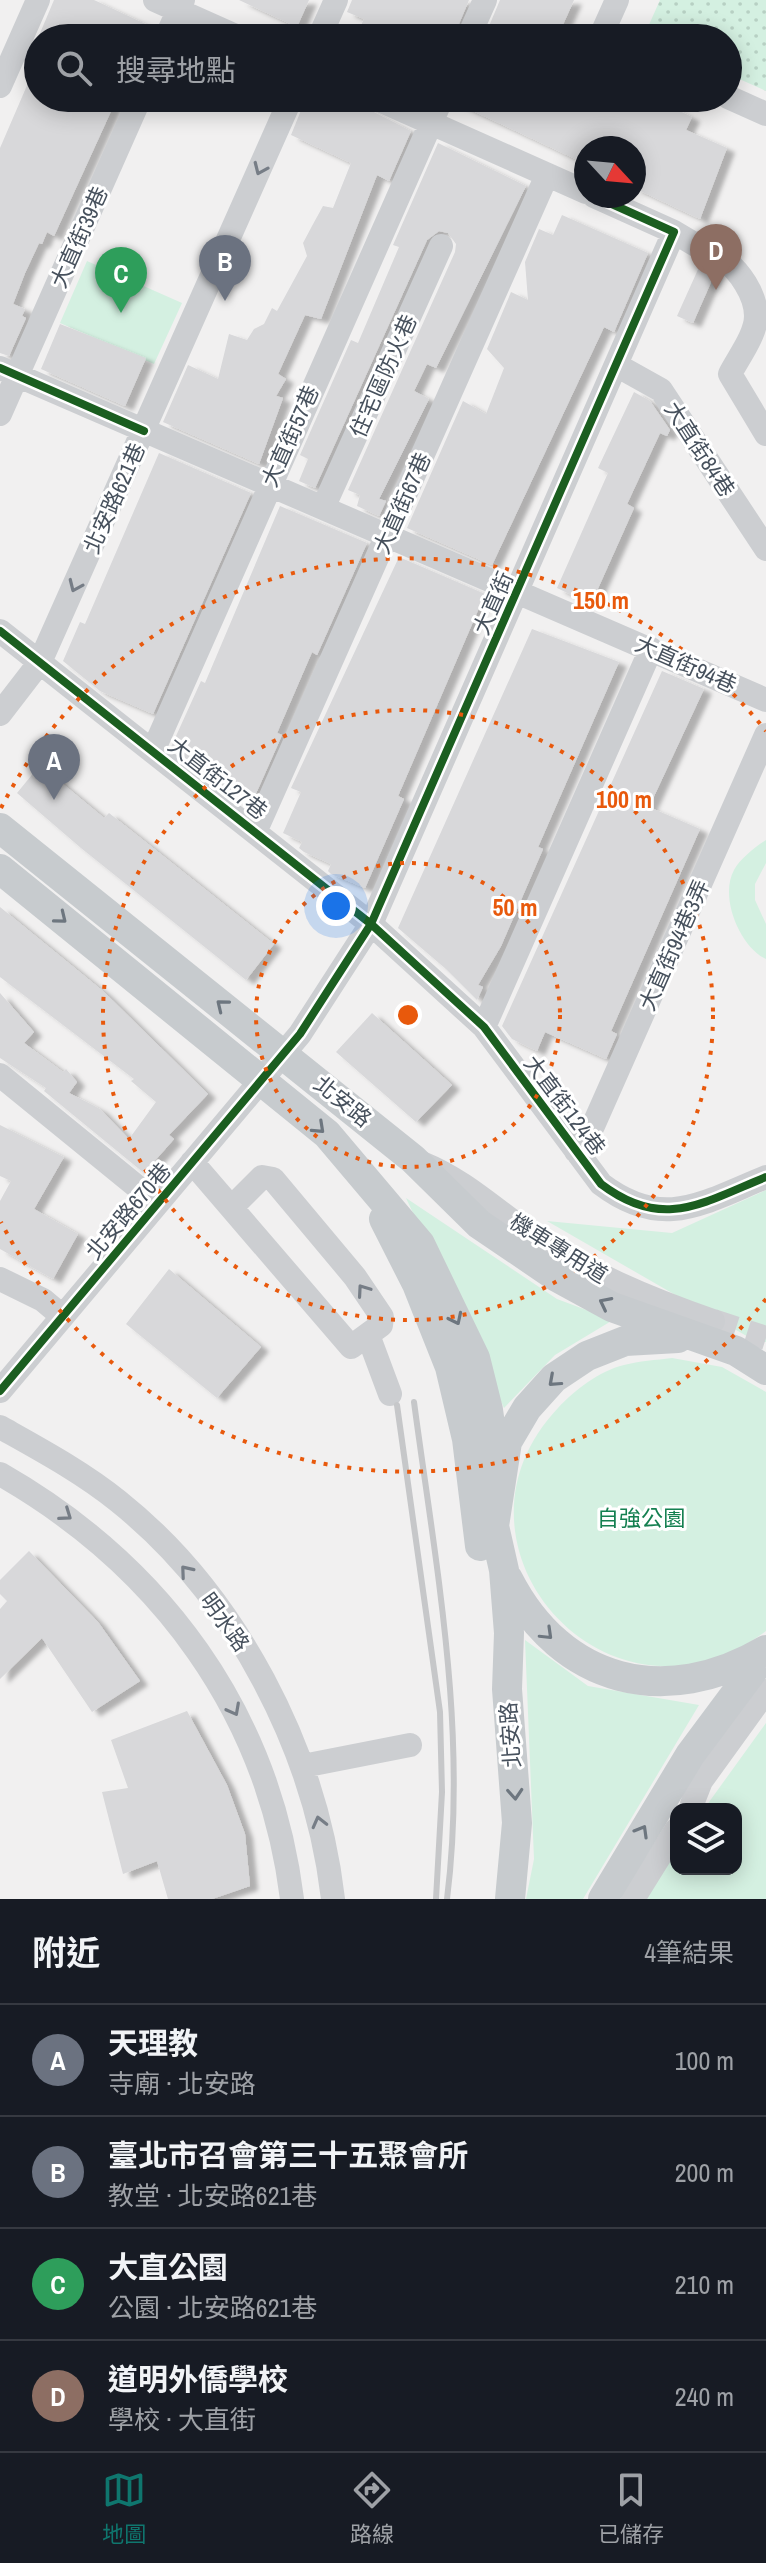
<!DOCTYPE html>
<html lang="zh-TW">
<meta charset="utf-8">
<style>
body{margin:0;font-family:"Archivo Narrow","Noto Sans TC",sans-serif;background:#242831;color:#f1f3f6}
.controls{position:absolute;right:24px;bottom:24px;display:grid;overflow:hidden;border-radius:16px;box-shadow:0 4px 20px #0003}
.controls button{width:72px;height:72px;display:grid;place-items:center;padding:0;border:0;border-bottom:2px solid #363941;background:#171b24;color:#f1f3f6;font:40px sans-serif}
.compass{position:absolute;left:574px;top:136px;width:72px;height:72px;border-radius:50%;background:#171b24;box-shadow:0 4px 20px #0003;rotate:116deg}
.you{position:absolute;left:336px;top:906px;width:28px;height:28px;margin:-20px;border:6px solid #fff;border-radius:50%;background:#1a73e8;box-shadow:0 0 0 12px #1a73e833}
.badge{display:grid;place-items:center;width:52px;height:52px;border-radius:50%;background:#0f766e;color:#fff;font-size:26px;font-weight:700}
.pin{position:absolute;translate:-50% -66px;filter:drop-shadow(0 2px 4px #0008)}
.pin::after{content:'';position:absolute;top:42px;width:28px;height:24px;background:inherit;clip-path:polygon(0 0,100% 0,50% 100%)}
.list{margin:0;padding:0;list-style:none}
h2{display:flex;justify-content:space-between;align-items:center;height:104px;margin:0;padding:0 32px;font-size:34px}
h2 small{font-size:26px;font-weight:400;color:#9ea1a6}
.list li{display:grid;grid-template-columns:52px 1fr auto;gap:24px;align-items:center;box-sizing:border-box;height:112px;padding:0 32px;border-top:2px solid #363941}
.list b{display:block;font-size:30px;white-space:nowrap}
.list p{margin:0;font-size:26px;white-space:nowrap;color:#9ea1a6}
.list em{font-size:26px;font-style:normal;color:#9ea1a6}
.icon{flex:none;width:44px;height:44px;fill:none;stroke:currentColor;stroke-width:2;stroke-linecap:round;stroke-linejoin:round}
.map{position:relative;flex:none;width:766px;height:1899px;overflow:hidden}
.search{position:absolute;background:#171b24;box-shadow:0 4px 20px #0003;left:24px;right:24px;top:24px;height:88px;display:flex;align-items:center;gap:20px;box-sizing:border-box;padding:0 28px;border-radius:44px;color:#9ea1a6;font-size:30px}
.sheet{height:552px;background:#171b24}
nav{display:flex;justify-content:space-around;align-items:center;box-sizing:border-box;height:112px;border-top:2px solid #363941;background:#171b24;font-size:22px;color:#9ea1a6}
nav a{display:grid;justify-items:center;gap:4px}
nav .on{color:#0f766e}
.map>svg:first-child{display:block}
</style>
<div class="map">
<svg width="766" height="1899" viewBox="0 0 766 1899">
<defs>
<pattern id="grass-dots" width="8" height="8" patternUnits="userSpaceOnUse" patternTransform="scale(2)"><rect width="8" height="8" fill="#d4f0e1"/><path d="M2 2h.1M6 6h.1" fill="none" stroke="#b7d0c3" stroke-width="1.8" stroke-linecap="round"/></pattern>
<filter id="shadow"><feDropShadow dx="8" dy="4.5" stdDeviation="2" flood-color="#0004"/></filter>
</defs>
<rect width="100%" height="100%" fill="#f1f0f0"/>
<path fill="url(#grass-dots)" d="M660,0H766V91L728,74V38L644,36Z"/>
<path fill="#d4f0e1" d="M87,261L182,303L154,364L60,323Z
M766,840V863L755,884V900L766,924V959C740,947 719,897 734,870C740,859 755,847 766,840Z
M766,1190V1342H757L547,1221L672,1233Z
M406,1198L557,1299L613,1320L555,1355L504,1408Z
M672,1358L722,1367L766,1392V1631C608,1749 429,1544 558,1408C575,1390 599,1371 624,1365C639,1361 656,1360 672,1358Z
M525,1640L588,1686L699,1705L583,1899H526L534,1859Z
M766,1723V1899H639L676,1847V1869H736V1809H704Z"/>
<path fill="#d8d8da" filter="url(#shadow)" d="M54,0H94L154,28L151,38H38Z
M239,0H309L297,27Z
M352,0H469L453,38H355L364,19L347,12Z
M500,0H574L557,38H484Z
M38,60V98H117L54,236L47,232L42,244L39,243L25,273L13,304L25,309L22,316L26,318L9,356L0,353V148Z
M306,98H346L411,131L389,181L377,175L321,319L305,315L278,374L286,379L276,396L283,398L259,464L163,422L188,365L218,379L229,334L247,340L254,329L264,324L272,308L277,311L307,256L303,243L312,226L323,206L333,208L351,163L291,135Z
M457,98H652L692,117L686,130L727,148L700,219L634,188V148H586V164L456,103Z
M438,143L526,186L436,368L427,364L414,391L429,399L379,499L386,501L379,516L357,506L360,495L348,490L455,252L456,244L448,233L439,231L427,240L315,488L299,481L308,459L300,455L351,340L358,343L399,247L393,245Z
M562,215L648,253L614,332L604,327L492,565L407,528L463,401L486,414L504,368L487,349L511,292L528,300L525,262L539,229L553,235Z
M714 237a8 8 0 1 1 16 0a8 8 0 1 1-16 0Z
M700,265H709L715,273L693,323L677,316Z
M60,324L146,358L125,406L41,369Z
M634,392L650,401L670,430L667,436L660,433L627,504L634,508L591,604L557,588L608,473L598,468Z
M159,453L251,493L153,714L100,691L63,661L80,622L85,624Z
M280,506L367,543L317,655L312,652L277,733L282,735L254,798L213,780L171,747L201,681L205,683Z
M399,557L485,594L398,796L404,799L365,888L331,874L328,871L331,864L304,852L299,848L302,842L283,833L301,792L291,788Z
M532,629L619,662L538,847L543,849L501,946L478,985L483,987L477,1000L446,969L398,928Z
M662,671L704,689L649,807L700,829L611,1031L617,1034L606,1059L545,1032L537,1051L512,1039L502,1026Z
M40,765L104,818L109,813L274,944L246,980L81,848L17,793Z
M0,907L104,992L208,1094L169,1135L174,1139L144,1173L44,1091L46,1088L0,1058V993L34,1032L24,1043L63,1072L66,1069L77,1082L69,1093L100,1109L129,1139L156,1102L131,1081L134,1079L0,977Z
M372,1013L452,1085L416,1122L336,1052Z
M0,1125L64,1157L34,1209L78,1234L53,1279L0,1249V1201L11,1181L0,1176Z
M169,1269L261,1347L217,1398L126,1324Z
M29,1551L98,1622L140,1681L92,1712L42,1638L0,1679V1609L7,1601L0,1594V1580Z
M187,1711L227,1785L245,1834L250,1886L212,1899H168L157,1861L123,1874L102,1792L128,1788L111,1740Z"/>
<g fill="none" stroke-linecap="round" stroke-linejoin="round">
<path stroke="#cfd0d3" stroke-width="24" stroke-dasharray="24 12" stroke-linecap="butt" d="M713,1321L766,1338"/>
<path stroke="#ccced1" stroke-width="24" d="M155,0L240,38
M166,38L183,0
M319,38L336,0
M468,38L485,0
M600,38L617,0
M0,86L38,0
M728,97L766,114
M375,98L586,192
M674,232L706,251
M722,259C739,269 756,295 756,316C756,335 738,358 730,374L766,434
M618,366L661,390L766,549
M0,368L766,700
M0,414L140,98
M324,506L441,246
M0,631L371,924L484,1027L601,1184C663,1231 702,1203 766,1177
M0,714L40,662L291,98
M153,751L442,98
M256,830L547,175
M484,1027L651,649
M0,1075L157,1203
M576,1151L593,1126L766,735
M192,1162L351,1347L381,1325L382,1317L355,1277L273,1179L262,1177L233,1206
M422,1163C464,1180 494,1209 530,1234C587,1273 649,1299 713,1321
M0,1279L43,1300L62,1316
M368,1335L390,1394
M0,1391L300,1034L371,924L674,232L594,196
M0,1427C41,1450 82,1472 118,1501C236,1595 316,1751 333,1899
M0,1474C161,1566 269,1713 292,1899
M303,1766L410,1745
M692,1804L701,1781L766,1691
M633,1899L676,1830"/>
<path stroke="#c7cbce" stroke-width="30" d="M0,828L413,1159L479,1224L557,1277L612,1307L736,1351L766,1370
M0,869L327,1134L420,1244L475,1358L488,1410L498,1481
M384,1219L417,1284L450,1367L467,1439L480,1546
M508,1579C562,1684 666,1709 766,1650
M510,1899L517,1823L507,1689L509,1633L504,1570L494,1526L507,1442L527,1408L554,1378L587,1356L625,1341L678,1338
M603,1899L690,1755L763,1657"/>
<path stroke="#c6c7c9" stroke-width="6" d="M414,1402C436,1567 468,1732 447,1899
M397,1405L440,1712L442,1792L436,1899"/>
<g stroke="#fff" stroke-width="13">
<path id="cycleway" d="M0,368L144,431
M0,631L371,924L484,1027L601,1184C663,1231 702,1203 766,1177
M0,1391L300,1034L371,924L674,232L594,196"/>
</g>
<use href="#cycleway" stroke="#1b5e20" stroke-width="8"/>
</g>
<defs><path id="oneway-chevron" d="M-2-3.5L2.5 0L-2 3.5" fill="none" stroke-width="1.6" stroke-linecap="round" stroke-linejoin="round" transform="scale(2)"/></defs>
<g stroke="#767d86">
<use href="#oneway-chevron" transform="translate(260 169) rotate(114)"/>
<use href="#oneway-chevron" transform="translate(75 586) rotate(114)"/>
<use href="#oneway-chevron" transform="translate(363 1290) rotate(-125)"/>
<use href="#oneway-chevron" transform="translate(66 1515) rotate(35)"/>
<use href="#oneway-chevron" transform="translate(186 1571) rotate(-130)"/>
<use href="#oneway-chevron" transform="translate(234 1710) rotate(62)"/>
<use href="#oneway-chevron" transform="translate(319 1822) rotate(-104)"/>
</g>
<g stroke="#6d767f">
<use href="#oneway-chevron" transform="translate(61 918) rotate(39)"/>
<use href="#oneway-chevron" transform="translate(222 1005) rotate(-141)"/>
<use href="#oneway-chevron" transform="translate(319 1128) rotate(43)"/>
<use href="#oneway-chevron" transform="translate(605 1303) rotate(-153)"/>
<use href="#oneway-chevron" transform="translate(456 1319) rotate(64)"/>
<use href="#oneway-chevron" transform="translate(554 1381) rotate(138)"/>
<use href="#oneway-chevron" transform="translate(547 1634) rotate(44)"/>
<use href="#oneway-chevron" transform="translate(515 1794) rotate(86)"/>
<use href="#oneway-chevron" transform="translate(642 1831) rotate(-60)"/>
</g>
<g fill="none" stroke="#e8590c" stroke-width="4" stroke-dasharray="4 8">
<circle cx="408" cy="1015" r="152"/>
<circle cx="408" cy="1015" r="305"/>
<path d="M766 1299A457 457 0 0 1 1 1222M1 808A457 457 0 0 1 766 731"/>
</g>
<g text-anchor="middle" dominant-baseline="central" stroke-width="6" stroke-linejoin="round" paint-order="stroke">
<g font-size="22" fill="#47515d" stroke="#fff">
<text transform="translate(79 237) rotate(-66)">大直街39巷</text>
<text transform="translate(383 376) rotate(-66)">住宅區防火巷</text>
<text transform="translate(290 436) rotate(-66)">大直街57巷</text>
<text transform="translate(700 449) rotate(57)">大直街84巷</text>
<text transform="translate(114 498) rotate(-66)">北安路621巷</text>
<text transform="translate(402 503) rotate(-66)">大直街67巷</text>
<text transform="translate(493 603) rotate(-66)">大直街</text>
<text transform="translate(686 664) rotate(24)">大直街94巷</text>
<text transform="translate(218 778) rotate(38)">大直街127巷</text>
<text transform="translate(674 945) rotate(-66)">大直街94巷3弄</text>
<text transform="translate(343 1101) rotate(39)">北安路</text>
<text transform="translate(565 1105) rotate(53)">大直街124巷</text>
<text transform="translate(128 1211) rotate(-50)">北安路670巷</text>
<text transform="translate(559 1248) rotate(32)">機車專用道</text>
<text transform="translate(225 1622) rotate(54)">明水路</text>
<text transform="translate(510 1735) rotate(-94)">北安路</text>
</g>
<g font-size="22" fill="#158051" stroke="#fff">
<text x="641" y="1518">自強公園</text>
</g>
</g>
<circle cx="408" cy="1015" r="12" fill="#e8590c" stroke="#fff" stroke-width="4"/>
<g font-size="24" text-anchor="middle" font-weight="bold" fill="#e8590c" stroke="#fff" stroke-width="6" stroke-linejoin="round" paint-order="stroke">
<text x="601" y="609">150 m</text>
<text x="624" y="808">100 m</text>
<text x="515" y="916">50 m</text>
</g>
</svg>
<div class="controls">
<button><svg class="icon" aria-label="layers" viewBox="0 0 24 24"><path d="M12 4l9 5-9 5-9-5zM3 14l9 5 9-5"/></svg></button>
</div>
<svg class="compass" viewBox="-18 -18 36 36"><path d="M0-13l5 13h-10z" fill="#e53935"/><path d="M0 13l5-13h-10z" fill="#9ea1a6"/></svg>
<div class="you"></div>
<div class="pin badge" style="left:54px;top:800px;background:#6b7280">A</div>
<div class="pin badge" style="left:225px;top:301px;background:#6b7280">B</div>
<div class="pin badge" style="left:121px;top:313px;background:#2e9e5b">C</div>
<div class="pin badge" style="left:716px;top:290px;background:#8d6e63">D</div>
<div class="search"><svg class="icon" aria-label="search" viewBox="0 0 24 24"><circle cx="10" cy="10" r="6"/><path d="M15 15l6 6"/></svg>搜尋地點</div>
</div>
<section class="sheet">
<h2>附近<small>4筆結果</small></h2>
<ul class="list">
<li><span class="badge" style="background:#6b7280">A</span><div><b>天理教</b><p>寺廟 · 北安路</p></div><em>100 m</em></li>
<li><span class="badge" style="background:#6b7280">B</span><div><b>臺北市召會第三十五聚會所</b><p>教堂 · 北安路621巷</p></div><em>200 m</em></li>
<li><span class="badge" style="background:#2e9e5b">C</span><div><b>大直公園</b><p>公園 · 北安路621巷</p></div><em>210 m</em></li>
<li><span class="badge" style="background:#8d6e63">D</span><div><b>道明外僑學校</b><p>學校 · 大直街</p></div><em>240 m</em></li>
</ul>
</section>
<nav>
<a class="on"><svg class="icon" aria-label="map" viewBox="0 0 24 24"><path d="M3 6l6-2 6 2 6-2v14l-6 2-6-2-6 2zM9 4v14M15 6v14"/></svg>地圖</a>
<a><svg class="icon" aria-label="directions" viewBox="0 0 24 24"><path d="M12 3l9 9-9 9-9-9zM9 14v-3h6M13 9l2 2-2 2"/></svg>路線</a>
<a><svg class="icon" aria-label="saved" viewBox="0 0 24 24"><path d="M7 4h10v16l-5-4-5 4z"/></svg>已儲存</a>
</nav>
